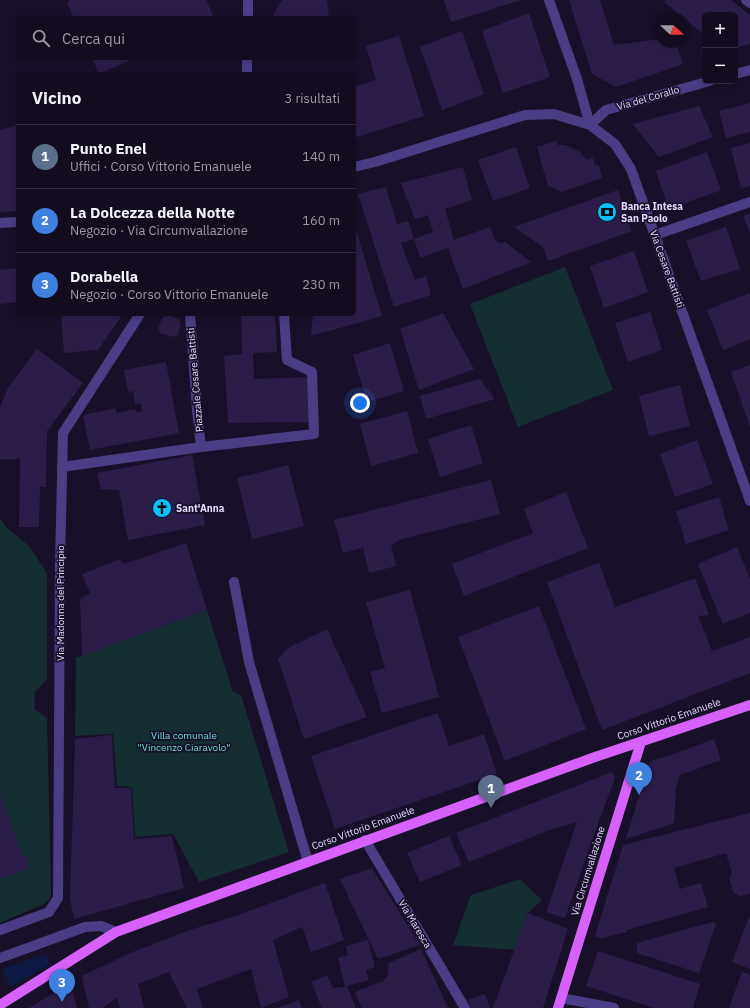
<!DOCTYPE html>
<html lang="it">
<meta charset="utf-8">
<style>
body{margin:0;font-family:"IBM Plex Sans",sans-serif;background:#1b1527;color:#f1f3f6}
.controls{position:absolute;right:12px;top:12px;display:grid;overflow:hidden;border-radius:6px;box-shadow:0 2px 6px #0003}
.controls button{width:36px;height:36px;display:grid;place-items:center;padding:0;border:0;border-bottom:1px solid #312c3c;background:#120c1e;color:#f1f3f6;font:20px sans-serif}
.compass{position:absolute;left:654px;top:12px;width:36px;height:36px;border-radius:50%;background:#120c1e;box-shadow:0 2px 6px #0003;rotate:111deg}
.you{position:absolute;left:360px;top:403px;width:14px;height:14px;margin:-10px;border:3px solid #fff;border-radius:50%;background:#1a73e8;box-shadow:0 0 0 6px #1a73e833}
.badge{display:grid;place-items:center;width:26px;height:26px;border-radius:50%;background:#7c3aed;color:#fff;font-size:13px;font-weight:700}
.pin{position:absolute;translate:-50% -33px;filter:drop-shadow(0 1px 2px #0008)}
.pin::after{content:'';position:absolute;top:21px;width:14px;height:12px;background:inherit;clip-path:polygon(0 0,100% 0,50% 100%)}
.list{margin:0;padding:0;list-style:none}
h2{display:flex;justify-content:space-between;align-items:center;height:52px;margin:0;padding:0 16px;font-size:17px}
h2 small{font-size:13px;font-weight:400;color:#9c9ba4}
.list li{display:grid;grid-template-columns:26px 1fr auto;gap:12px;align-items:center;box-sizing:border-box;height:64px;padding:0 16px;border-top:1px solid #312c3c}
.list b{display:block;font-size:15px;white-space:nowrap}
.list p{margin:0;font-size:13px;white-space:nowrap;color:#9c9ba4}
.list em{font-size:13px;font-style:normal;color:#9c9ba4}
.icon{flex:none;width:22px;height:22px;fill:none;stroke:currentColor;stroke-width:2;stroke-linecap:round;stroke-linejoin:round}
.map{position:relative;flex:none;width:750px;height:1008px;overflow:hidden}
.search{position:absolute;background:#120c1e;box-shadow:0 2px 6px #0003;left:16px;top:16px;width:340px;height:44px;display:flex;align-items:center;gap:10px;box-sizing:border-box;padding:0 14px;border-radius:6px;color:#9c9ba4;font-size:15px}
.panel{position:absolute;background:#120c1e;box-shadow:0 2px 6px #0003;left:16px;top:72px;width:340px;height:244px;border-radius:6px}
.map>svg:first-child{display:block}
</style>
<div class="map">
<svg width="750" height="1008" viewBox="0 0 750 1008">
<rect width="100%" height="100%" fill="#181028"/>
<path fill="#142e31" d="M565,267L613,390L518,427L470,304Z
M0,518L6,527L29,546L47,573V679L35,692L34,709L47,718L51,893L49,900L44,904L0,923Z
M207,610L233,692L241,695L289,852L199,882L173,834L135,837L132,787L117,786L113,734L75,736L76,658Z
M520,879L542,900L528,913L515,950L453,945L471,895Z"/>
<path fill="#0c1945" d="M44,955L49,959L48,965L10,987L2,969Z"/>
<path fill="#2c1d48" d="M71,0H206L214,18H74L67,2Z
M282,0H327L329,18H273V15Z
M444,0H521L451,22Z
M569,0H600L614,45L660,39V42H676L683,64L616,87L592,74Z
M666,0H731L750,15V44L735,48V15H705V56L701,58L702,33L664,2Z
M529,13L550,77L503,93L482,31Z
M462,31L484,94L442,110L420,47Z
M399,36L424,116L354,138V87L376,80L366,46Z
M92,58H135L99,74Z
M750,103V132L726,138L719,111Z
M699,106L713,137L659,157L633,124Z
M18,125V211L0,212V130Z
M556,141L558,145H565L580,152L586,160L593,158L595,165L599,166L602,178L562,192L548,186L537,147Z
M750,143V186L741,188L731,148Z
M516,147L530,188L493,201L478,160Z
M707,152L721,190L669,209L656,171Z
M463,167L472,200L445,209L454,240L490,227L496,241L501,243L505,242L531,262L463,289L448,248L420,258L414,239L433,232L428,215L415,219L401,183Z
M386,187L397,224L408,221L414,239L401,243L415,280L426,276L431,295L394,307L358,194Z
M618,190L632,231L548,261L543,247L514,227Z
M750,213V233L743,216Z
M726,227L740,269L701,281L686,241Z
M357,233L382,316L311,336L313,314H354V234Z
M634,251L648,292L604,308L590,266Z
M18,268V302L0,304V270Z
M749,293L750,296V339L723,350L707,310Z
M650,312L662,350L628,362L615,323Z
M443,313L474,369L419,390L400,329Z
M61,314H123L98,350L64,353Z
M241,314H275L277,352L253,353L254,379L308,377L310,422L228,423L224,356L242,354Z
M168,315L179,319L181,325L177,335L171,337L160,333L158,328L162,318Z
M390,343L404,391L367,402L353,355Z
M37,349L83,383L47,431L46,487H40L39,527H19L20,459H0V407L8,388Z
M166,362L179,433L90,450L83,415L116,408V413L135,409L136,412L142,411L141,403L135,404L133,391L128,392L124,370Z
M750,365V427L731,372Z
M480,379L495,399L426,419L420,396Z
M680,385L690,426L649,436L639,396Z
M407,411L418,453L371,466L360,424Z
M471,425L483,463L440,477L428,439Z
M697,440L713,484L675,497L660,454Z
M192,455L205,525L128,540L119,490L101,489L97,473Z
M288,465L304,526L252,539L237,478Z
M491,480L500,514L399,540L391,546L396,566L369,573L363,548L343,553L334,520Z
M566,492L588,548L464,596L452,564L533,533L524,509Z
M719,497L729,530L686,544L676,511Z
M186,543L207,610L82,656L80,599L90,593L82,574L120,559L124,564Z
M737,547L750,579V613L723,624L698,564Z
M599,563L615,607L695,578L709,615L698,616L712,651L750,637V673L602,730L547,582Z
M410,590L439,697L382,713L370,672L385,668L366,602Z
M539,606L586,729L505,761L458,637Z
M327,629L367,717L304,739L278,659L288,648Z
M438,713L449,746L484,734L497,774L335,829L311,756Z
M112,735L115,788H131L134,839L172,836L184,888L74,919L70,899L75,739Z
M714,739L721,760L680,775L676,788L674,823L626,839L649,763L652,760L663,758Z
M612,772L615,778L597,826L565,918L546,912L577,822L552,829L469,862L456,833Z
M0,793L23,857L27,856L30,868L0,879Z
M750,813V893L747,895L739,896L733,892L729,877L732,873L726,853L674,868L680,889L701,883L708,907L626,930L627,932L602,938L595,936L623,845Z
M449,836L462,865L420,882L407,853Z
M372,868L420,945L378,959L340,879Z
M325,883L344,940L311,952L302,927L273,940L289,997L261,1008L251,969L197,989L203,1008H187L169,972L138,984L144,1008H120L117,998L102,1008H89L82,976L130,953L193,929L236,916Z
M528,913L568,929L543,1008H493Z
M749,917H750V969L732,962Z
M712,922L716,924L699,973L637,953V943Z
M368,940L375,967L366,970L369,980L347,986L356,1008H322L311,982L327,975L333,988L345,987L338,958L348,955L346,946Z
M421,949L448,1008H362L355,992L383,981L388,975L389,963Z
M598,951L700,984L693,1008H654L586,986Z
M742,972L750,975V1008H729Z
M70,983L77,1008H29Z
M485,994L490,1008H471L468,1000Z
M299,1000L302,1008H278Z"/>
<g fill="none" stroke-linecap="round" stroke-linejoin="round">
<path stroke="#4a3d85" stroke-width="10" d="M549,0L577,79L590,125
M746,0L750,3
M248,18V0
M247,58V74
M735,74L750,70
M590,125L606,110L710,81
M354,167L375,162L525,115L554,114L590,125L615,144L631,169L750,501
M0,223L18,222
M655,235L750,202
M190,314L197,410L201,447
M62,467L201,447L314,434L312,372L287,360L284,314
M234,582L249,662L308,862
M365,840L465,1008
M0,930L49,912L58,898L60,564L63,433L140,314
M0,958L85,927L101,926L116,932
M561,998L614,1008"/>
<path stroke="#d762fb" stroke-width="10" d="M0,1005L116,932L595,757C647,740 698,722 750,705
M558,1008L641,742"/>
</g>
<defs>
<g id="bank-disc" transform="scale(1)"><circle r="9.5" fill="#09c0f9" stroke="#181028"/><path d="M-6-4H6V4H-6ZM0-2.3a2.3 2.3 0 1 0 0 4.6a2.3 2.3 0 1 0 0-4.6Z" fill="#111"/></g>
<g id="church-disc" transform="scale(1)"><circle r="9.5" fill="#09c0f9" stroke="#181028"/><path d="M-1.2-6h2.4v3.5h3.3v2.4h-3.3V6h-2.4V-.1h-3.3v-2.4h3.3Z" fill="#111"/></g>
</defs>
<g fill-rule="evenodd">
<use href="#bank-disc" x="607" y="212"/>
<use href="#church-disc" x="162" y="508"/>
</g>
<g text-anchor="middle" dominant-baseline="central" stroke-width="3.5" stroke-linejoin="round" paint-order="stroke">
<g font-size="10" fill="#e2d8fe" stroke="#181028">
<text transform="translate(648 98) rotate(-16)">Via del Corallo</text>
<text transform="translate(667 269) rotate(70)">Via Cesare Battisti</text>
<text transform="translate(195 380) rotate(-95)">Piazzale Cesare Battisti</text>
<text transform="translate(60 603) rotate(-90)">Via Madonna del Principio</text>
<text transform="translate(669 719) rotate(-19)">Corso Vittorio Emanuele</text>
<text transform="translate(363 828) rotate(-20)">Corso Vittorio Emanuele</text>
<text transform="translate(588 871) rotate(-73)">Via Circumvallazione</text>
<text transform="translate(415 924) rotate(59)">Via Maresca</text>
</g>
<g font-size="10" font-weight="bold" fill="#e2d8fe" stroke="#181028" text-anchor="start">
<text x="621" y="206">Banca Intesa<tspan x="621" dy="12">San Paolo</tspan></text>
<text x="176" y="508">Sant'Anna</text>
</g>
<g font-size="10" fill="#64ded0" stroke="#181028">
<text x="184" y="735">Villa comunale<tspan x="184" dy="12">"Vincenzo Ciaravolo"</tspan></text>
</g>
</g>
</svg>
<div class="controls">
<button>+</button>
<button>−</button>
</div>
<svg class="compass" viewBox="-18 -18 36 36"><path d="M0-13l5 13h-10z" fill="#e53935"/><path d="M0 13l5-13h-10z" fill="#9c9ba4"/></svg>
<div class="you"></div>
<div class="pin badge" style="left:491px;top:808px;background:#5c6f8a">1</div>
<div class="pin badge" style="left:639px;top:795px;background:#3f7fe0">2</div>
<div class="pin badge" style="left:62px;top:1002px;background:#3f7fe0">3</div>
<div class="search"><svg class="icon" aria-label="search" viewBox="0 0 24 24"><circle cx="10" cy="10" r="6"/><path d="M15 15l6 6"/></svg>Cerca qui</div>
<section class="panel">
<h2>Vicino<small>3 risultati</small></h2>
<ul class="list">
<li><span class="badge" style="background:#5c6f8a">1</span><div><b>Punto Enel</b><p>Uffici · Corso Vittorio Emanuele</p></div><em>140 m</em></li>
<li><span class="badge" style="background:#3f7fe0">2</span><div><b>La Dolcezza della Notte</b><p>Negozio · Via Circumvallazione</p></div><em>160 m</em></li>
<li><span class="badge" style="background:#3f7fe0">3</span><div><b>Dorabella</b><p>Negozio · Corso Vittorio Emanuele</p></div><em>230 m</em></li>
</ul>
</section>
</div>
